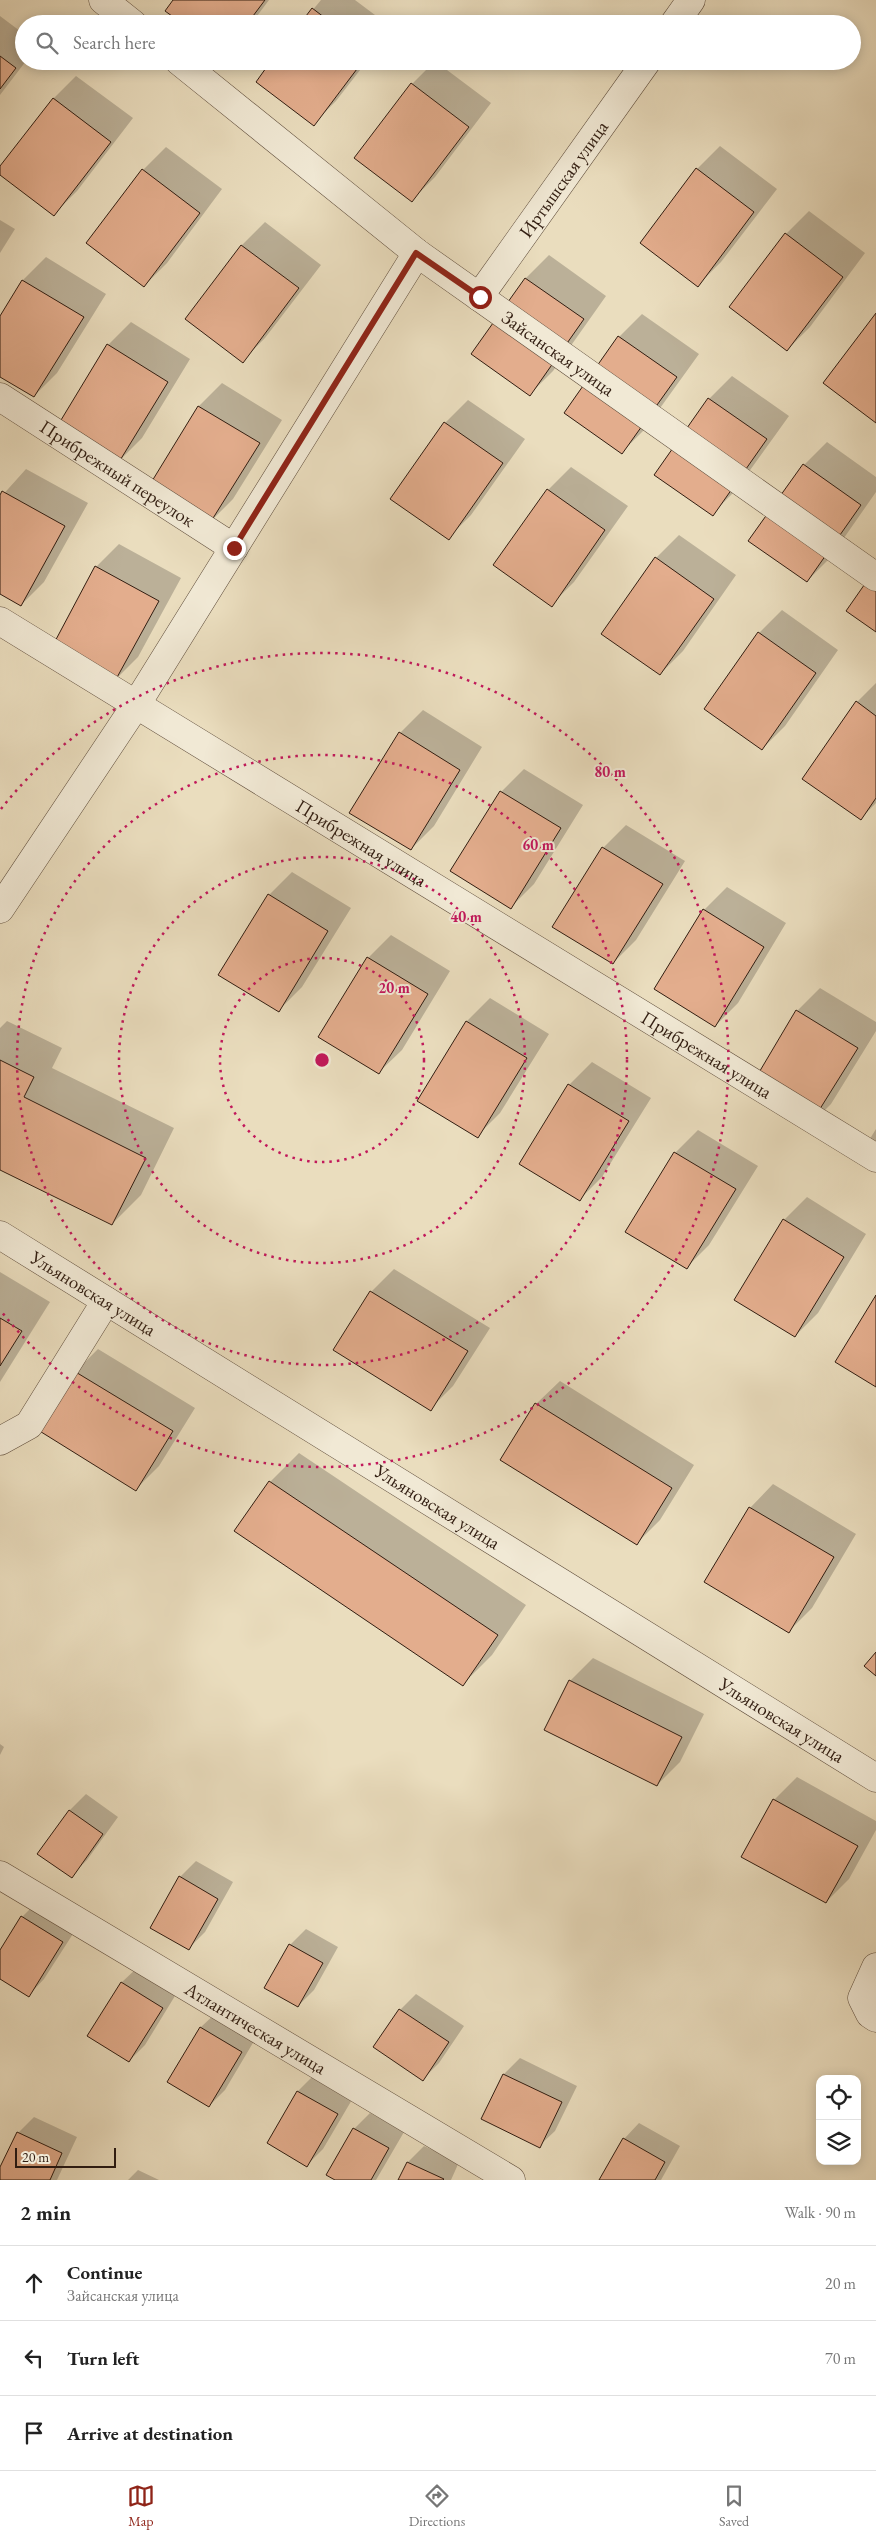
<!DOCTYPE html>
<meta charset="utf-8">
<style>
body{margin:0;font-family:"EB Garamond",serif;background:#f2f2f2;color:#222}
.controls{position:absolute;right:15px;bottom:15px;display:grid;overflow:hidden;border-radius:10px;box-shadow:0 2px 12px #0003}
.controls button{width:45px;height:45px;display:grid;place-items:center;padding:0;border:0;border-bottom:1px solid #e0e0e0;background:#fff;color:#222;font:25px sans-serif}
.scale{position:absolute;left:15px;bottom:12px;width:101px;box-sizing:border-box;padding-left:5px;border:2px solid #311d11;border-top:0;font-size:14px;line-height:18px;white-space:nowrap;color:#311d11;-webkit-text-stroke:4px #f1e9d5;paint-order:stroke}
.stop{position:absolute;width:15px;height:15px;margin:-11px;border:4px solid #8f2418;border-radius:50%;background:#fff}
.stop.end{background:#8f2418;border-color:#fff;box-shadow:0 1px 5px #0008}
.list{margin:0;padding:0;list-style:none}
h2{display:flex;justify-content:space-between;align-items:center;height:65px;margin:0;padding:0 20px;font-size:21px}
h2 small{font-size:16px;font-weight:400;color:#767676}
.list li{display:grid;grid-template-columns:32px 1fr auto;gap:15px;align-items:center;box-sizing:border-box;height:75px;padding:0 20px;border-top:1px solid #e0e0e0}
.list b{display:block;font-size:19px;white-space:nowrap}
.list p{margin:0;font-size:16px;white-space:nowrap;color:#767676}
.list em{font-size:16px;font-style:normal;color:#767676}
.icon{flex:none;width:28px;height:28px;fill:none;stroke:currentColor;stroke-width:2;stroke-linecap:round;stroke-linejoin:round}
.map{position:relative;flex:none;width:876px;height:2180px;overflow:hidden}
.search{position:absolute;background:#fff;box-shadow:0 2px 12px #0003;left:15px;right:15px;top:15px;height:55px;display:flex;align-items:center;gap:12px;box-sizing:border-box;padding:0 18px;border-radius:28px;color:#767676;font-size:19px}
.sheet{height:290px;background:#fff}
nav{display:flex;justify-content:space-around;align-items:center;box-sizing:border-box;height:70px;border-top:1px solid #e0e0e0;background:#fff;font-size:14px;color:#767676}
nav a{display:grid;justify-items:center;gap:2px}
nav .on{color:#8f2418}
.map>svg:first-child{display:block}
</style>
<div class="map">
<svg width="876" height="2180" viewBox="0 0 876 2180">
<rect width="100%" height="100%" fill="#eaddbe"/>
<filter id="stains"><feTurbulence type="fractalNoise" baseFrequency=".004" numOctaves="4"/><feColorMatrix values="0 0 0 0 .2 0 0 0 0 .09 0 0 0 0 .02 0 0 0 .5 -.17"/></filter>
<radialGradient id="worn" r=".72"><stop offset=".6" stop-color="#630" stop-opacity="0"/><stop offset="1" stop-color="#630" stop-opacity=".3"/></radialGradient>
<path fill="#0003" d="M175,0H269L251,24H185Z
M321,0H355L387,24H301Z
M0,16L24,34V61H26L0,95Z
M273,61H367L336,101L313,124Z
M435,61L491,103L435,177L412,200V84Z
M76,76L133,118L77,191L54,214L0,174V168L53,99Z
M720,146L777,189L721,262L698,285L697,169Z
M166,147L222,189L167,263L144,286L88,243L143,170Z
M809,211L865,253L810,327L787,350L731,307L786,234Z
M0,220L15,229L0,253Z
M265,222L321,265L265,338L242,361L186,319L242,245Z
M549,255L606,296L553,371L530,394L473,354L526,278Z
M46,257L106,294L57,373L34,396L0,375V319L23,280Z
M642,314L699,354L645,429L622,452L619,337Z
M131,322L190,359L142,438L119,461L108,345Z
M732,376L789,416L735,491L712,514L656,475L709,399Z
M222,383L282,420L233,499L210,522L150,485L199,406Z
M468,400L525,439L471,515L448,538L445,423Z
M827,442L876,477V492L830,558L807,581L804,465Z
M571,467L628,506L574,582L551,605L548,490Z
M26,469L88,503L44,582L21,605L0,593V498Z
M679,535L736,575L683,651L660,674L603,634L656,558Z
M119,544L181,578L138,657L115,680L96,567Z
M782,610L838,650L785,726L762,749L759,633Z
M876,683V803L861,818L857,702Z
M423,710L482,747L434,826L411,849L400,733Z
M524,769L583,805L534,884L511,907L501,792Z
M626,825L685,861L636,940L613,963L603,848Z
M292,872L351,908L302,987L279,1010L269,895Z
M727,887L786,923L738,1003L715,1026L704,910Z
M391,935L450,971L402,1050L378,1073L368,958Z
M820,988L876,1022V1031L831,1104L808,1127L797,1011Z
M490,998L549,1034L500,1113L477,1136L418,1100L467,1021Z
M7,1021L62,1048L52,1068L174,1128L141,1195L112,1224L0,1168V1028Z
M592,1062L651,1098L602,1177L579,1200L521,1163L569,1085Z
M876,1129V1169L858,1158Z
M698,1130L758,1166L709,1245L686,1268L627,1232L675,1153Z
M807,1197L866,1234L818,1313L795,1336L784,1220Z
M394,1269L490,1328L453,1386L430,1409L371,1292Z
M0,1272L50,1302L0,1382Z
M98,1349L195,1408L159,1466L136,1489L75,1372Z
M560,1381L694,1465L660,1520L637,1543L536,1404Z
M299,1453L526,1605L492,1655L463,1684L270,1482Z
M773,1484L856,1534L812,1608L789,1631L750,1508Z
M593,1658L704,1714L680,1762L657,1785L570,1681Z
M0,1744L4,1747L0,1755Z
M797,1777L876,1821V1830L849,1879L826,1902L774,1800Z
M86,1794L118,1817L87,1860L71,1876L39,1853L70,1810Z
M196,1861L233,1882L205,1932L189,1948L180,1877Z
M38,1901L78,1926L44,1979L29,1995L0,1978V1953L22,1917Z
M306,1929L338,1947L314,1990L298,2006L290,1945Z
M138,1967L178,1991L145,2045L129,2061L122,1982Z
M416,1994L464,2026L439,2063L423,2079L375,2047L400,2010Z
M217,2012L257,2036L225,2090L209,2106L201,2027Z
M520,2058L577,2086L555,2131L539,2146L482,2118L504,2074Z
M314,2075L353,2098L323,2149L307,2165L269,2143L298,2091Z
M370,2113L404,2132L376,2180H338L354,2129Z
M34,2117L77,2137L57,2180H0V2170L18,2133Z
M639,2123L680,2146L661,2180H601L624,2139Z
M424,2146L459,2162L451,2180H400L408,2162Z
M138,2170L159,2180H128Z"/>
<path fill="#e3ad8d" stroke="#311d11" d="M173,0H265L247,24H183L165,11Z
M312,8L333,24H300Z
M0,56L16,68L0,89Z
M271,61H363L314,126L256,82Z
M411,83L469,127L412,202L354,158Z
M53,98L111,142L54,216L0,175V166Z
M696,168L754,212L698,287L640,243Z
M142,169L200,213L144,287L86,243Z
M785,233L843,277L787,351L729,307Z
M241,245L299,288L243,363L185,319Z
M525,278L584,319L530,396L471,354Z
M22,280L84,317L34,397L0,377V316Z
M876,313V423L823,383Z
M618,336L677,377L622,454L564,413Z
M107,344L168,382L119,462L58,425Z
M708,398L767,439L713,516L654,475Z
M198,406L260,443L210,523L149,486Z
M444,422L503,463L449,540L390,499Z
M803,464L861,505L807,582L748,541Z
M547,489L605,530L552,607L493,565Z
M2,491L65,526L21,606L0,594V495Z
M655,557L714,599L660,675L601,634Z
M95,566L159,601L115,681L52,647Z
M876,568V632L846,611Z
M758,632L816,673L762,750L704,709Z
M856,701L876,716V798L861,820L802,779Z
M399,732L460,770L411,850L349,813Z
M500,791L561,828L511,909L450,871Z
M602,847L663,884L613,964L552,927Z
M268,894L328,931L279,1012L218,975Z
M703,909L764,947L715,1027L654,989Z
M367,957L428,994L379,1074L318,1037Z
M796,1010L858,1048L808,1128L748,1091Z
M466,1021L527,1058L478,1138L417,1101Z
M0,1060L34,1077L24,1097L146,1158L112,1225L0,1170Z
M568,1084L629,1121L580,1201L519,1164Z
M674,1152L736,1189L687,1269L625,1232Z
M783,1219L844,1257L795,1337L734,1300Z
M370,1291L468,1351L431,1411L333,1350Z
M876,1295V1387L835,1362Z
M0,1318L22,1331L0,1366Z
M74,1371L173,1431L136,1491L38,1430Z
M535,1403L672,1488L637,1545L500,1460Z
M269,1481L498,1635L463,1686L234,1531Z
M749,1507L834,1557L789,1633L704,1582Z
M876,1652V1676L864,1666Z
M569,1680L682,1737L657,1786L544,1730Z
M773,1799L858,1846L826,1903L741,1857Z
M69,1810L103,1834L72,1878L37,1854Z
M179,1876L218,1899L189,1950L150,1928Z
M21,1916L63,1942L29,1997L0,1979V1950Z
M289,1944L323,1963L298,2007L264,1988Z
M121,1982L163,2008L129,2062L87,2036Z
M399,2009L449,2042L423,2081L373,2047Z
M200,2027L242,2052L209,2107L167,2082Z
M503,2074L562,2102L540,2148L481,2119Z
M297,2091L338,2114L307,2167L267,2143Z
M353,2128L389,2148L371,2180H335L326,2175Z
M17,2132L62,2153L50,2180H0V2167Z
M623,2138L665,2162L655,2180H599Z
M407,2162L444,2179L443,2180H398Z"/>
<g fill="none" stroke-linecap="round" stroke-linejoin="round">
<g stroke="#5f4d3c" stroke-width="29">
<g id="street">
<path d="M103,0L133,24"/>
<path d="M674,24L691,0"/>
<path id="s1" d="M179,61L417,253L876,577"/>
<path id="s2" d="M479,297L647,61"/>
<path id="s3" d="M0,397L234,548"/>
<path id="s4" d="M0,621L876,1158"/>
<path d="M0,909L136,705L417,253"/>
<path id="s5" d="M0,1235L876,1778"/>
<path d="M0,1441L29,1425L106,1301"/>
<path id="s6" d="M0,1875L511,2180"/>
<path d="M876,1967L862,1998L870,2014L876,2018"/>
</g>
</g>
<use href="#street" stroke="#f1e9d5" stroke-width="28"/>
</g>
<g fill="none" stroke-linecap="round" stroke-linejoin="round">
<path stroke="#8f2418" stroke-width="6" d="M234,548L416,253L480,297"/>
</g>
<g fill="none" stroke="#c2185b" stroke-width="2.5" stroke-dasharray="2.5 5">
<circle cx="322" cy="1060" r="102"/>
<circle cx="322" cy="1060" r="203"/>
<circle cx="322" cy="1060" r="305"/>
<path d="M1 809A407 407 0 1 1 1 1311"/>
</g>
<g text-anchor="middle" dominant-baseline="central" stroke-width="4" stroke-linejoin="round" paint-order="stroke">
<g font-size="19" fill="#311d11" stroke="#f1e9d5">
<text stroke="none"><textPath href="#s2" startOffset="145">Иртышская улица</textPath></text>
<text stroke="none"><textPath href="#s1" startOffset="479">Зайсанская улица</textPath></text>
<text stroke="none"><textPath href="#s3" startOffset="140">Прибрежный переулок</textPath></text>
<text stroke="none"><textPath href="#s4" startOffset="424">Прибрежная улица</textPath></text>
<text stroke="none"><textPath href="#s4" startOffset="829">Прибрежная улица</textPath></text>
<text stroke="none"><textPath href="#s5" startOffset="110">Ульяновская улица</textPath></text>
<text stroke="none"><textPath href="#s5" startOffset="515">Ульяновская улица</textPath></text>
<text stroke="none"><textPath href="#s5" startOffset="920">Ульяновская улица</textPath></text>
<text stroke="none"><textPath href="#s6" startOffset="298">Атлантическая улица</textPath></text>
</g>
</g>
<circle cx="322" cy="1060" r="8" fill="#c2185b" stroke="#f1e9d5" stroke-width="2.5"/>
<g font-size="15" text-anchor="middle" font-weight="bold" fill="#c2185b" stroke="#f1e9d5" stroke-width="4" stroke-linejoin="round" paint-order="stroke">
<text x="610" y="777">80 m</text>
<text x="538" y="850">60 m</text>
<text x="466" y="922">40 m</text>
<text x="394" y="993">20 m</text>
</g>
<rect width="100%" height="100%" filter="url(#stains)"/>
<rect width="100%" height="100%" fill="url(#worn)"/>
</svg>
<div class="controls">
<button><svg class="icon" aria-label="locate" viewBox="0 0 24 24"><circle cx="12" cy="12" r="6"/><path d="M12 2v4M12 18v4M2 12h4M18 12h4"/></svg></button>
<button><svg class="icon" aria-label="layers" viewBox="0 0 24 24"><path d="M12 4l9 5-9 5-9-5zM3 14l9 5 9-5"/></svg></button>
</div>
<div class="scale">20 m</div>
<div class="stop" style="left:480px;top:297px"></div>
<div class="stop end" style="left:234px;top:548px"></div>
<div class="search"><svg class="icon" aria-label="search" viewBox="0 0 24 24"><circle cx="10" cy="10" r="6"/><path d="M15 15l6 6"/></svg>Search here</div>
</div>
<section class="sheet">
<h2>2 min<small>Walk · 90 m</small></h2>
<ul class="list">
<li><svg class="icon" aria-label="ahead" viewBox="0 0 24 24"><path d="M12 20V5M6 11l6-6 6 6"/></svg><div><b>Continue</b><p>Зайсанская улица</p></div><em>20 m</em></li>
<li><svg class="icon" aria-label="left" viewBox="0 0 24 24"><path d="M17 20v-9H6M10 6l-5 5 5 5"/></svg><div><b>Turn left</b></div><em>70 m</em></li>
<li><svg class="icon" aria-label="arrive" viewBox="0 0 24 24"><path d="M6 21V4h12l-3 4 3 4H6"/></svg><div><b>Arrive at destination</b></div></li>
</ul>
</section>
<nav>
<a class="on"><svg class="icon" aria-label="map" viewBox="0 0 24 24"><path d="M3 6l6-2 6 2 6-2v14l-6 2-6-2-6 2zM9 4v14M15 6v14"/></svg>Map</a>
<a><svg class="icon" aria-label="directions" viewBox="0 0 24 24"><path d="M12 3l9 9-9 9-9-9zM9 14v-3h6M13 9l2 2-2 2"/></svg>Directions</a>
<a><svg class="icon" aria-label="saved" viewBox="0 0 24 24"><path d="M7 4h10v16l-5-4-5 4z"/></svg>Saved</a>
</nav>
